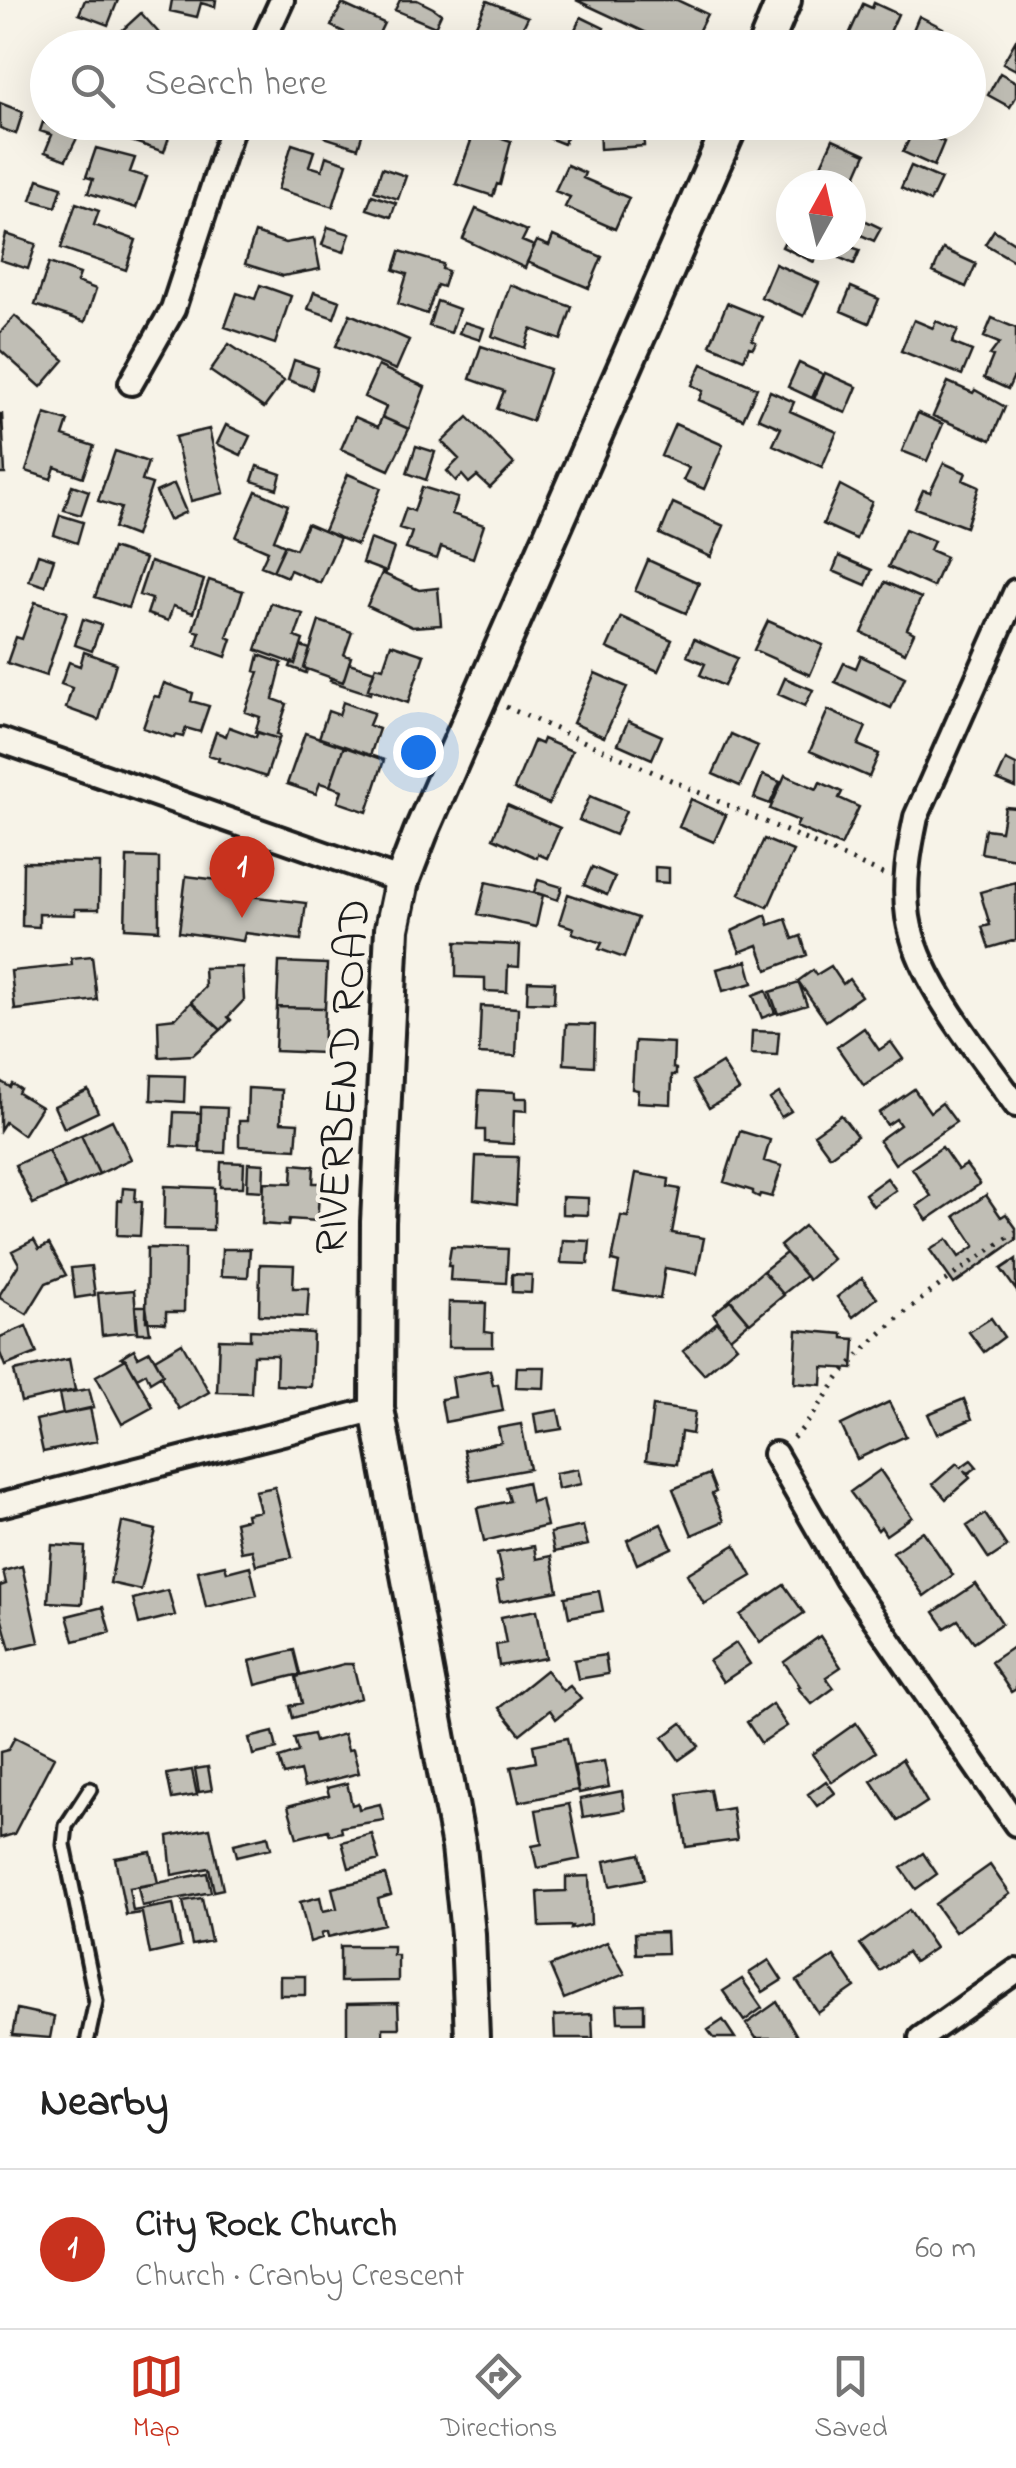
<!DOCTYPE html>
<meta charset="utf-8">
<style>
body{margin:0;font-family:"Indie Flower",sans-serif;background:#f6f6f6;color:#222}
.compass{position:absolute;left:776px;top:170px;width:90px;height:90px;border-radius:50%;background:#fff;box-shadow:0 10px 40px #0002;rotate:8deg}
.you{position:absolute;left:418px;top:752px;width:35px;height:35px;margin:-25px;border:8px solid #fff;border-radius:50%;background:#1a73e8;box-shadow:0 0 0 15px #1a73e833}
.badge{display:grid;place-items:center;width:65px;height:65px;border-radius:50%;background:#c8321e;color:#fff;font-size:32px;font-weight:700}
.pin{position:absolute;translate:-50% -82px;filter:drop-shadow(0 2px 5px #0008)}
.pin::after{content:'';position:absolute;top:52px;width:35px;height:30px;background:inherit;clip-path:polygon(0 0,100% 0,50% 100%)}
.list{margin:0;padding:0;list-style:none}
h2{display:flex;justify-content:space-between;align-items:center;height:130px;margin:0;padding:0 40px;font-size:42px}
h2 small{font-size:32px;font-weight:400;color:#767676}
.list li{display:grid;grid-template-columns:65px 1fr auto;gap:30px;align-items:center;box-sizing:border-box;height:160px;padding:0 40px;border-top:2px solid #e0e0e0}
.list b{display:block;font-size:38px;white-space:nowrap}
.list p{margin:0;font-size:32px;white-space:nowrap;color:#767676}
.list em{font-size:32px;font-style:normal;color:#767676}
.icon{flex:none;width:55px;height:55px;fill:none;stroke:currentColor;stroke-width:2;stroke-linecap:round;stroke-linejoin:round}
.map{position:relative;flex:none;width:1016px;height:2038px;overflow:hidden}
.search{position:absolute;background:#fff;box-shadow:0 10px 40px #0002;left:30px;right:30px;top:30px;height:110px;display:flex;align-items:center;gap:25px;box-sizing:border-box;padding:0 35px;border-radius:55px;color:#767676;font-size:38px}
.sheet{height:290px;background:#fff}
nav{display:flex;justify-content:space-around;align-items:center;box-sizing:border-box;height:140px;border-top:2px solid #e0e0e0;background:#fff;font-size:28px;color:#767676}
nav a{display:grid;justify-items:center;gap:5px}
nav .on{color:#c8321e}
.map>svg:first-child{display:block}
</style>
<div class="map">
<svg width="1016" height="2038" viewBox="0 0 1016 2038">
<rect width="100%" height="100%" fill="#f7f3e8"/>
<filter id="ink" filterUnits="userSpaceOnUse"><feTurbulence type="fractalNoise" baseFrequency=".01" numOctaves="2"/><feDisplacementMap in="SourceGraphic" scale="20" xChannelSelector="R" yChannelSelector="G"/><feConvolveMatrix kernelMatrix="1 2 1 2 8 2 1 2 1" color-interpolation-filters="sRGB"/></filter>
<g filter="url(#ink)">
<path fill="#c0beb5" stroke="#1c1c1c" stroke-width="2.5" d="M85,0H118L108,25L79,14Z
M172,0H216L215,7L201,3L197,17L170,11Z
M400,0H417L433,8L441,14L435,27L395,10Z
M576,0H677L707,14L690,48H679Z
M487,1L528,17L514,46L476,25Z
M874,3L898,14L883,48H843L863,4L872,8Z
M342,4L384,23L372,48H337L344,32L331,26Z
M141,13L168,43L171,35L195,43L194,48H128L117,35Z
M919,16L943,28L937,41L913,30Z
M581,17L604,28L595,48H586L570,40Z
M448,36L478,47V48H444Z
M1016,40V70L1003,63Z
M1000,73L1016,82V97L1010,107L988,95Z
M0,103L23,112L16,134L0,128Z
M43,122L55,127L56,122H65L82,128L66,160L45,152L52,135L40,131Z
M114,122H174L164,152L110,134Z
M308,122H366L358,148L327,138Z
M433,122H445L440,139L429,135Z
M509,122H571L564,144Z
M599,122H643L644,146L600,149Z
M475,129L511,141L500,185L497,184L493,196L456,184Z
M914,129L944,142L934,166L903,152Z
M833,139L866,154L851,188V185H825L814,180Z
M292,144L314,151L309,166L322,170L326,156L347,163L333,207L278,189Z
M96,148L135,158L130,172L147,177L136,208L88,193L93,179L86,177Z
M567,165L585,173L583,178L629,198L615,229L565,207L570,197L555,191Z
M911,166L941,179L930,202L901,188Z
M382,168L406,176L398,199L374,191Z
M38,179L62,187L56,207L31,200Z
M372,195L396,203L391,217L367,209Z
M76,203L99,211L94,225L136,240L126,270L61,248Z
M476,209L527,231L522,241L534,246L525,268L463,239Z
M860,218L881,228L874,241L854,232Z
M328,227L350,234L344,252L322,245Z
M791,229V245H822L814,262L782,247Z
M994,230L1016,244V262L985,244Z
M255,233L285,243L314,238L320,269L283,276L245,264Z
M6,234L36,244L28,269L0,260Z
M553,236L602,257L589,288L527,262L537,241L549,246Z
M845,245L860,250L854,264L840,258Z
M943,249L976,264L966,287L933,272Z
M400,251L443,264L442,269L448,271L443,287L437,285L427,314L398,304L407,274L394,270Z
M49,263L80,274L77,282L96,289L85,322L35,305Z
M775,264L819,283L804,316L761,297Z
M260,285L291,296L275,344L225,327L237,293L255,299Z
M510,285L572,307L561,340L531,329L525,348L492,336Z
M851,287L879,299L869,323L841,311Z
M314,292L340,301L334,318L308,309Z
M437,301L459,309L451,333L429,326Z
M727,303L762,317L752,340L756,342L753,348L749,347L744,359L710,345Z
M350,314L409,340L396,370L336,346Z
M15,316L64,360L41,387L0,350V333Z
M992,318L1016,328V380L1013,378L1008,389L984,378L993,356L990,355L999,343L984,337Z
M914,320L933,328L936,321L958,330L952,343L972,351L962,375L901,351Z
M464,322L484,328L480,340L459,333Z
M229,344L284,381L264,408L210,371Z
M481,346L550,369L532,421L497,409L504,391L470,379Z
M294,360L318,368L312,389L288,380Z
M799,363L823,374L812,398L788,387Z
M702,364L757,388L743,419L699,400L703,391L692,385Z
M378,366L425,387L409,429L382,417L386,407L364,397Z
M825,373L857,387L846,413L814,399Z
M948,382L973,393L975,390L1005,407L991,440L933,416Z
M770,391L794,402L790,411L837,432L822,467L773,445L781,428L758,418Z
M918,413L943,424L927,461L902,451Z
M0,414H2L5,474H0Z
M45,414L68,421L63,436L94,446L83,477L55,467L51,479L26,471Z
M355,417L378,427L382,417L409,429L389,470L341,449Z
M468,417L514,464L490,488L477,476L469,483L462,475L456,481L447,471L459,459L442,442Z
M675,424L723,445L704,489L683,480L689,468L661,456Z
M226,425L250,436L241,455L217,444Z
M209,429L224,493L191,501L175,437Z
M416,446L435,452L426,480L407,473Z
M115,451L148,462L142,481L152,484L135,536L114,528L121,508L98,501Z
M944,463L966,473L963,480L979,487L966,527L915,508L923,490L930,492Z
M257,466L281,474L277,489L252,481Z
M348,474L381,488L357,545L324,531Z
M174,484L186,512L169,520L156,492Z
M72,485L89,491L81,515L64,510Z
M840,485L872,502L856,539L823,524Z
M422,487L458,498L452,514L484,525L473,558L441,547L437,559L406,549L412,532L399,528L406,508L414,511Z
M256,491L288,505L274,540L285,545L273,571L261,566L268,551L236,537Z
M673,503L724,526L711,557L660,534Z
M60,515L83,522L77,543L54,535Z
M307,524L340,538L320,583L290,570L287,577L273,571L285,545L296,549Z
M905,529L934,541L930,550L946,557L933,587L888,567Z
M370,539L394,548L386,572L362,563Z
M112,548L145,559L128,608L95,597Z
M38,554L54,559L45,586L29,581Z
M839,556L872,570L866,585L833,571Z
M648,560L699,583L686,613L635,591Z
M150,562L204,580L193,613L173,606L168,621L147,614L152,599L139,595Z
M382,573L419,590L438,588L441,625L412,627L367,606Z
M209,580L243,591L227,637L232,639L226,657L196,646L200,632L193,630Z
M885,582L921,598L907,629L914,633L905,653L862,633Z
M35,602L67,612L46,676L7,663L16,637L22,639Z
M271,603L303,614L295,637L303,640L295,664L256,650Z
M621,617L672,640L658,671L607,648Z
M83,619L101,625L92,651L75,645Z
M319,621L352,632L344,655L351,657L343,682L304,668Z
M768,621L823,645L810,675L754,650Z
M694,639L737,658L724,686L700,675L705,664L687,656Z
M391,644L424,655L408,703L368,689L376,666L383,668Z
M301,646L310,649L304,668L307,669L306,673L290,667L292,662L295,664Z
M84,652L116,663L99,720L66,708L72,688L61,684L69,662L80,666Z
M259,655L282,663L273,699L287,704L277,734L280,735L279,739L255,732L260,717L245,712L259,672L255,671Z
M861,656L905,677L891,708L835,682L844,663L856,668Z
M349,663L374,671L368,689L371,690L370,694L330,681L331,678L343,682Z
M595,673L627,687L604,737L573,723Z
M785,678L813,690L805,706L778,694Z
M164,683L193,693L191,701L209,706L200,732L186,728L183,737L175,735L174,738L143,728L154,696L159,697Z
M343,702L374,713L369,725L379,729L370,756L319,738L328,711L339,715Z
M828,710L866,727L858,745L879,754L869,777L810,751Z
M628,721L662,736L652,759L618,744Z
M229,727L256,737L258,732L279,739L266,777L218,761L219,758L208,755L216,732L226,736Z
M305,733L344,746L330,786L320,783L316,794L287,784Z
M731,734L758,746L740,786L713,774Z
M543,739L572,751L549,804L514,789L534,741L541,744Z
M344,746L384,760L367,812L338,802L342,790L330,786Z
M1006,760L1016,765V788L997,780Z
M763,775L780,782L770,804L754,798Z
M785,775L817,789L820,782L842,792L839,798L859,807L841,846L796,827L799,821L770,809Z
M590,796L626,811L615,835L579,820Z
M691,799L726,815L714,842L679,827Z
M507,805L560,828L547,858L538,854L537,858L493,838Z
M1005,807L1016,808V859L981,853L985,829L1001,831Z
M764,839L793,851L768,907L739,894Z
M127,857L159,858V930L125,928Z
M23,862L100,863L99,909H75V915L39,914V927L22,926Z
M592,867L615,877L607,895L584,885Z
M655,867L669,868V883L655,882Z
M186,876L251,884L249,896L306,903L301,940L245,933L243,941L179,932Z
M538,880L562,887L558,900L534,892Z
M486,882L543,895L536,927L478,914Z
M1016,882V940L989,948L982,927L990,925L980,892Z
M568,894L638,918L624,958L599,949L602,943L572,933L574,928L559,923Z
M766,915L769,925L786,919L793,939L801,936L807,955L767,970L758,945L740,952L732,931Z
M456,942L520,945L519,967L508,966L507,992L485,991V978L456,977Z
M92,956L97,1000L15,1010L11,971L72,965L71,958Z
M747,961L753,983L723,991L717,969Z
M279,962L327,964L325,1008L277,1007Z
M831,966L843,984L849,979L861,996L826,1021L798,981L813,970L816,975Z
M242,967L244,1000L228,1017L231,1020L221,1030L191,1002L205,987L204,968Z
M528,981L555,982L554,1003L527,1002Z
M799,983L807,1005L778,1014L770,992Z
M766,990L775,1013L762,1018L753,995Z
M191,1002L221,1030L193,1055L159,1057L158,1020L176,1018Z
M481,1006L518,1008L516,1056L479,1054Z
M277,1007L325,1008L323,1053L275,1051Z
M566,1024L595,1025L594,1066L564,1064Z
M864,1028L879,1050L891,1042L903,1059L864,1086L837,1047Z
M752,1031L779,1032L777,1055L751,1054Z
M635,1041L674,1043L673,1068L676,1069V1075H672L671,1104L637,1102L638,1090L632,1089Z
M722,1063L739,1090L709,1108L693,1081Z
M152,1075L185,1076L184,1102L151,1100Z
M0,1081L10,1087L12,1084L20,1089L18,1093L41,1107L23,1135L5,1122L0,1130Z
M248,1088L282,1090L281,1122L298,1123L296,1149L239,1146V1121H247Z
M914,1089L930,1112L942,1103L956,1122L895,1164L879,1140L900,1125L896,1119L887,1125L879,1113Z
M88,1090L98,1112L64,1128L54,1106Z
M479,1090L515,1092V1098H527V1111L514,1110L513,1144L485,1142V1130H477Z
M779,1093L791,1111L781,1117L770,1099Z
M201,1107L227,1108L225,1153L200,1152Z
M174,1112L201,1113L199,1148L172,1146Z
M841,1115L857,1136L830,1156L814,1134Z
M112,1120L131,1159L99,1174L81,1135Z
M740,1131L770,1140L764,1161L782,1166L772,1197L760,1194L759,1197L753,1194V1191L724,1182Z
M81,1135L99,1174L66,1189L48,1150Z
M942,1147L958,1170L966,1165L980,1184L927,1220L917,1206L931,1196L912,1168Z
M48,1150L66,1189L33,1204L15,1165Z
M476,1156L518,1157L516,1205L474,1199Z
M221,1162L244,1163L243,1187H220Z
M248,1163L264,1164L263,1191L247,1190Z
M293,1164L314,1166L313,1183H320L317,1221L289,1219L288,1226L262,1224L264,1182L292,1183Z
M636,1173L669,1179L668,1187L680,1189L672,1233L704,1238L697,1274L665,1268L660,1299L614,1291L619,1263L612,1261L621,1216L628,1217Z
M887,1178L896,1190L873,1206L865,1194Z
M165,1186L214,1188L213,1230L164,1229Z
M123,1188L136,1189L135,1201L142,1202L140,1236L117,1235L118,1200L122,1201Z
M986,1195L1001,1217L1006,1214L1016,1228V1240L954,1284L930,1250L947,1239L959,1257L975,1246L955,1216Z
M562,1197L588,1198V1215L562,1214Z
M804,1226L833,1259L809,1280L780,1246Z
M34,1240L39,1249L49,1244L66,1275L46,1283L27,1314L0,1298V1294L19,1264L12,1251Z
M563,1240L590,1241L588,1264L561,1263Z
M451,1247L508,1249L506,1283L450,1280L451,1266H448Z
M147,1248L185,1249L184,1312H166V1323L146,1321Z
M222,1249H250L248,1277L221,1276Z
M786,1253L806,1276L783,1294L763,1271Z
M1016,1259V1290L1001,1269Z
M260,1264L294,1265L293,1288H309L307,1317L259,1315Z
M91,1266L95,1295L75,1298L71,1268Z
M763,1271L784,1295L750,1323L730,1299Z
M512,1274L532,1275L531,1293L512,1292Z
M862,1278L877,1298L853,1317L837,1297Z
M134,1290L138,1331L102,1335L98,1293Z
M730,1300L749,1322L730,1338L713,1314Z
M449,1302L486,1303L485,1332L493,1333V1347H448Z
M135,1306H146L150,1333H137Z
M991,1318L1004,1337L984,1352L969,1332Z
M717,1322L737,1346L704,1374L683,1351Z
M26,1326L37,1353L5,1366L0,1353V1337Z
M250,1330L313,1333L311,1387L276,1385L277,1355H253L251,1393L217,1392L219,1339L250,1340Z
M797,1330L843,1334V1338L855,1339L853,1369L823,1367L822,1385L794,1383Z
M182,1343L209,1392L179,1409L160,1376L163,1374L155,1359Z
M134,1349L138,1357L150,1351L163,1374L150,1382L146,1373L137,1378L126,1359L121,1357Z
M69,1359L75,1390L21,1402L14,1371Z
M126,1359L153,1407L122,1424L96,1376Z
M517,1367H545L544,1388L516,1387Z
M490,1370L493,1385L498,1384L503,1411L445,1422L441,1399L455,1397L452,1377Z
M89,1389L94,1408L63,1414L59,1394Z
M964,1399L972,1419L937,1434L928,1414Z
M889,1402L906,1436L857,1459L841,1425Z
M653,1406L695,1412L692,1434L681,1432L677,1464L646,1460Z
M90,1408L97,1441L43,1452L36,1420Z
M558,1410L562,1429L537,1433L534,1414Z
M521,1424L530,1469L470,1480L464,1450L501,1442L498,1428Z
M971,1460L977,1467L969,1473L964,1470L970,1478L946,1499L933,1484L957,1463L961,1467Z
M578,1469L581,1484L558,1489L555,1473Z
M880,1470L912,1517L886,1535L881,1527L878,1530L850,1492Z
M709,1474L716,1492L712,1494L724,1521L692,1535L673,1489Z
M527,1482L531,1502L541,1499L547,1526L484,1541L477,1508L510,1501L506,1487Z
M275,1487L292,1557L256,1565L252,1550L241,1552L235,1522L247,1519L246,1514L260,1511L255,1491Z
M985,1514L1007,1547L989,1559L967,1526Z
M122,1522L156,1530L141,1590L110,1583Z
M661,1524L672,1548L637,1564L627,1540Z
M583,1526L588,1545L554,1552L550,1533Z
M923,1531L953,1575L924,1596L893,1552Z
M52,1545L85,1547L82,1604L48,1602Z
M735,1545L752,1576L704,1604L687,1574Z
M534,1546L536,1559L551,1556L558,1591L500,1602L496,1582L503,1581L497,1553Z
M225,1565L227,1572L250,1566L257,1595L206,1607L198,1571Z
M22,1566L39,1642L10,1649L0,1613V1586L6,1584L3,1571Z
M976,1584L1002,1623L974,1642L958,1620L945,1628L934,1612Z
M784,1585L804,1613L760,1643L740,1615Z
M168,1590L175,1615L139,1624L133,1599Z
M599,1591L603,1611L569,1617L565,1597Z
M103,1607L110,1632L74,1641L67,1616Z
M537,1610L546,1658L499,1666L496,1645L506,1643L501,1617Z
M820,1636L841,1667L826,1677L834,1688L812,1704L797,1687L800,1686L784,1662Z
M736,1643L750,1664L723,1682L709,1661Z
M1016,1645V1689L1011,1692L991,1662Z
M294,1650L300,1674L256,1685L250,1661Z
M605,1655L608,1674L578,1679L574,1660Z
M344,1664H353L361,1698L293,1718L290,1706L302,1703L296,1677Z
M546,1670L563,1691L570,1686L581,1699L556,1719L550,1710L520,1734L499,1708Z
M772,1704L787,1726L761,1743L747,1722Z
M682,1723L699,1746L679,1760L663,1737Z
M856,1723L876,1752L832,1782L812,1754Z
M273,1732L277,1749L253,1755L249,1738Z
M313,1734L315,1742L344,1734L348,1750L353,1749L359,1773L304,1787L300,1771L284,1775L279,1758L298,1752L294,1738Z
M15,1737L54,1757L14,1834L0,1838V1752L8,1750Z
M567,1738L578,1790L519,1802L511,1767L536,1762L533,1745Z
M902,1759L927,1802L898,1821L871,1781Z
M604,1761L609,1787L579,1793L574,1766Z
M208,1767L212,1790L199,1792L195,1769Z
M192,1770L197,1795L172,1799L167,1774Z
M826,1781L835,1793L817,1806L808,1794Z
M347,1783L352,1805L358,1803L359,1809L380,1804L384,1820L341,1827L342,1832L330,1835L328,1830L297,1838L288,1806L329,1795L327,1788Z
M710,1789L714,1811L732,1808L737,1840L686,1847L678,1794Z
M622,1791L625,1810L583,1817L580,1799Z
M569,1804L580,1859L537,1868L532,1846L542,1844L536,1810Z
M210,1828L223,1889L214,1891L209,1868L172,1875L168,1836Z
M372,1834L379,1860L349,1868L342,1842Z
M268,1836L271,1848L237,1856L234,1844Z
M151,1852L158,1883L129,1888L133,1911L173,1904L181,1947L150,1954L142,1913L126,1915L115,1858Z
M923,1853L937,1874L916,1889L901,1868Z
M640,1854L645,1879L610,1886L605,1861Z
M990,1865L1010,1894L955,1932L935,1904Z
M207,1873L211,1892L142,1906L138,1887Z
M385,1875L391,1895L378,1899L384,1924L328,1937L327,1932L321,1934L322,1938L310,1942L300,1902L320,1897L323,1911L337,1908L332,1888Z
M589,1876L591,1924L571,1929L572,1926L540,1927L538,1892L566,1891V1877Z
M202,1898L211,1941L192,1945L183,1901Z
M909,1910L935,1948L914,1962L907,1952L880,1971L860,1944Z
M666,1932L667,1953L636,1954L635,1933Z
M607,1942L625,1974L564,1999L550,1966Z
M340,1946H393V1955H398V1981L340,1982Z
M834,1956L855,1987L818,2013L797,1981Z
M769,1960L782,1980L763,1992L749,1973Z
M280,1976H305V1995H280Z
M742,1979L762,2008L744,2021L723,1991Z
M777,2002L798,2038H756L746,2024Z
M398,2003L399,2028H383V2038H347V2004Z
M644,2004V2022H618L617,2005Z
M17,2009L54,2017L50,2038L12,2035Z
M592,2014L593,2038H555L554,2016Z
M723,2020L735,2038H714L708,2030Z"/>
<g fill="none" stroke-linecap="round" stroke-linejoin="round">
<g stroke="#1c1c1c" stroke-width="19">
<path id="lane" d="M88,2038L96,2001L64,1845L66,1826L90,1789"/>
</g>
<g stroke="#1c1c1c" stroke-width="30">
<path id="street" d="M260,48L282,0
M131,383L173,309L234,122
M1016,591L916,817C909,850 903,883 908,917C918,982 979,1052 1016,1105
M0,740L402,881
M775,1454L847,1579L1016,1824
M0,1505L377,1409
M921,2038L1016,1971"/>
</g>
<g stroke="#1c1c1c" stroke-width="40">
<path id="secondary" d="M764,48L784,0
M472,2038L468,1934L459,1847L377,1409L378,1222L392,929L402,881L421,832L732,122"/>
</g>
<path stroke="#1c1c1c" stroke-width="5" stroke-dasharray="2.5 8" stroke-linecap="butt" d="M506,707L885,875
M793,1438C815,1418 826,1392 845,1370C897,1312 953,1275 1016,1232"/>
<use href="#lane" stroke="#f7f3e8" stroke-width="11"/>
<use href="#street" stroke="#f7f3e8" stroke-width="22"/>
<use href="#secondary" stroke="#f7f3e8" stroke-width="32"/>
</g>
</g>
<g text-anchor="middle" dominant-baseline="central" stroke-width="8" stroke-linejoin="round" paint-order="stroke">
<g font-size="45" fill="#1c1c1c" stroke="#f7f3e8">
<text transform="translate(345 1077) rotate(-86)">RIVERBEND ROAD</text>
</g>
</g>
</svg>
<svg class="compass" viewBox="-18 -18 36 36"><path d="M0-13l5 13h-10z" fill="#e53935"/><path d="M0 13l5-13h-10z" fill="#767676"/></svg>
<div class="you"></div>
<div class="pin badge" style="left:242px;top:918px">1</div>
<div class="search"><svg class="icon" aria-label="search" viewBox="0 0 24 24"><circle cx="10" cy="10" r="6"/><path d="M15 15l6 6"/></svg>Search here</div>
</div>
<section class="sheet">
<h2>Nearby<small></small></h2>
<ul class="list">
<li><span class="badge">1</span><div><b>City Rock Church</b><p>Church · Cranby Crescent</p></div><em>60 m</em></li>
</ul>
</section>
<nav>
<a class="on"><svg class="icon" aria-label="map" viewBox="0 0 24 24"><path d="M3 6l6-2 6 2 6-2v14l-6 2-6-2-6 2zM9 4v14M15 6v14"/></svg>Map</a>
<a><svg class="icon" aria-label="directions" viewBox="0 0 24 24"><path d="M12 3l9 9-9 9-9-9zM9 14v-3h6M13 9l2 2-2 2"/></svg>Directions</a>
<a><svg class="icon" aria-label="saved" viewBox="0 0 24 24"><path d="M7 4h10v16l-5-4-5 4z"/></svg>Saved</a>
</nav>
